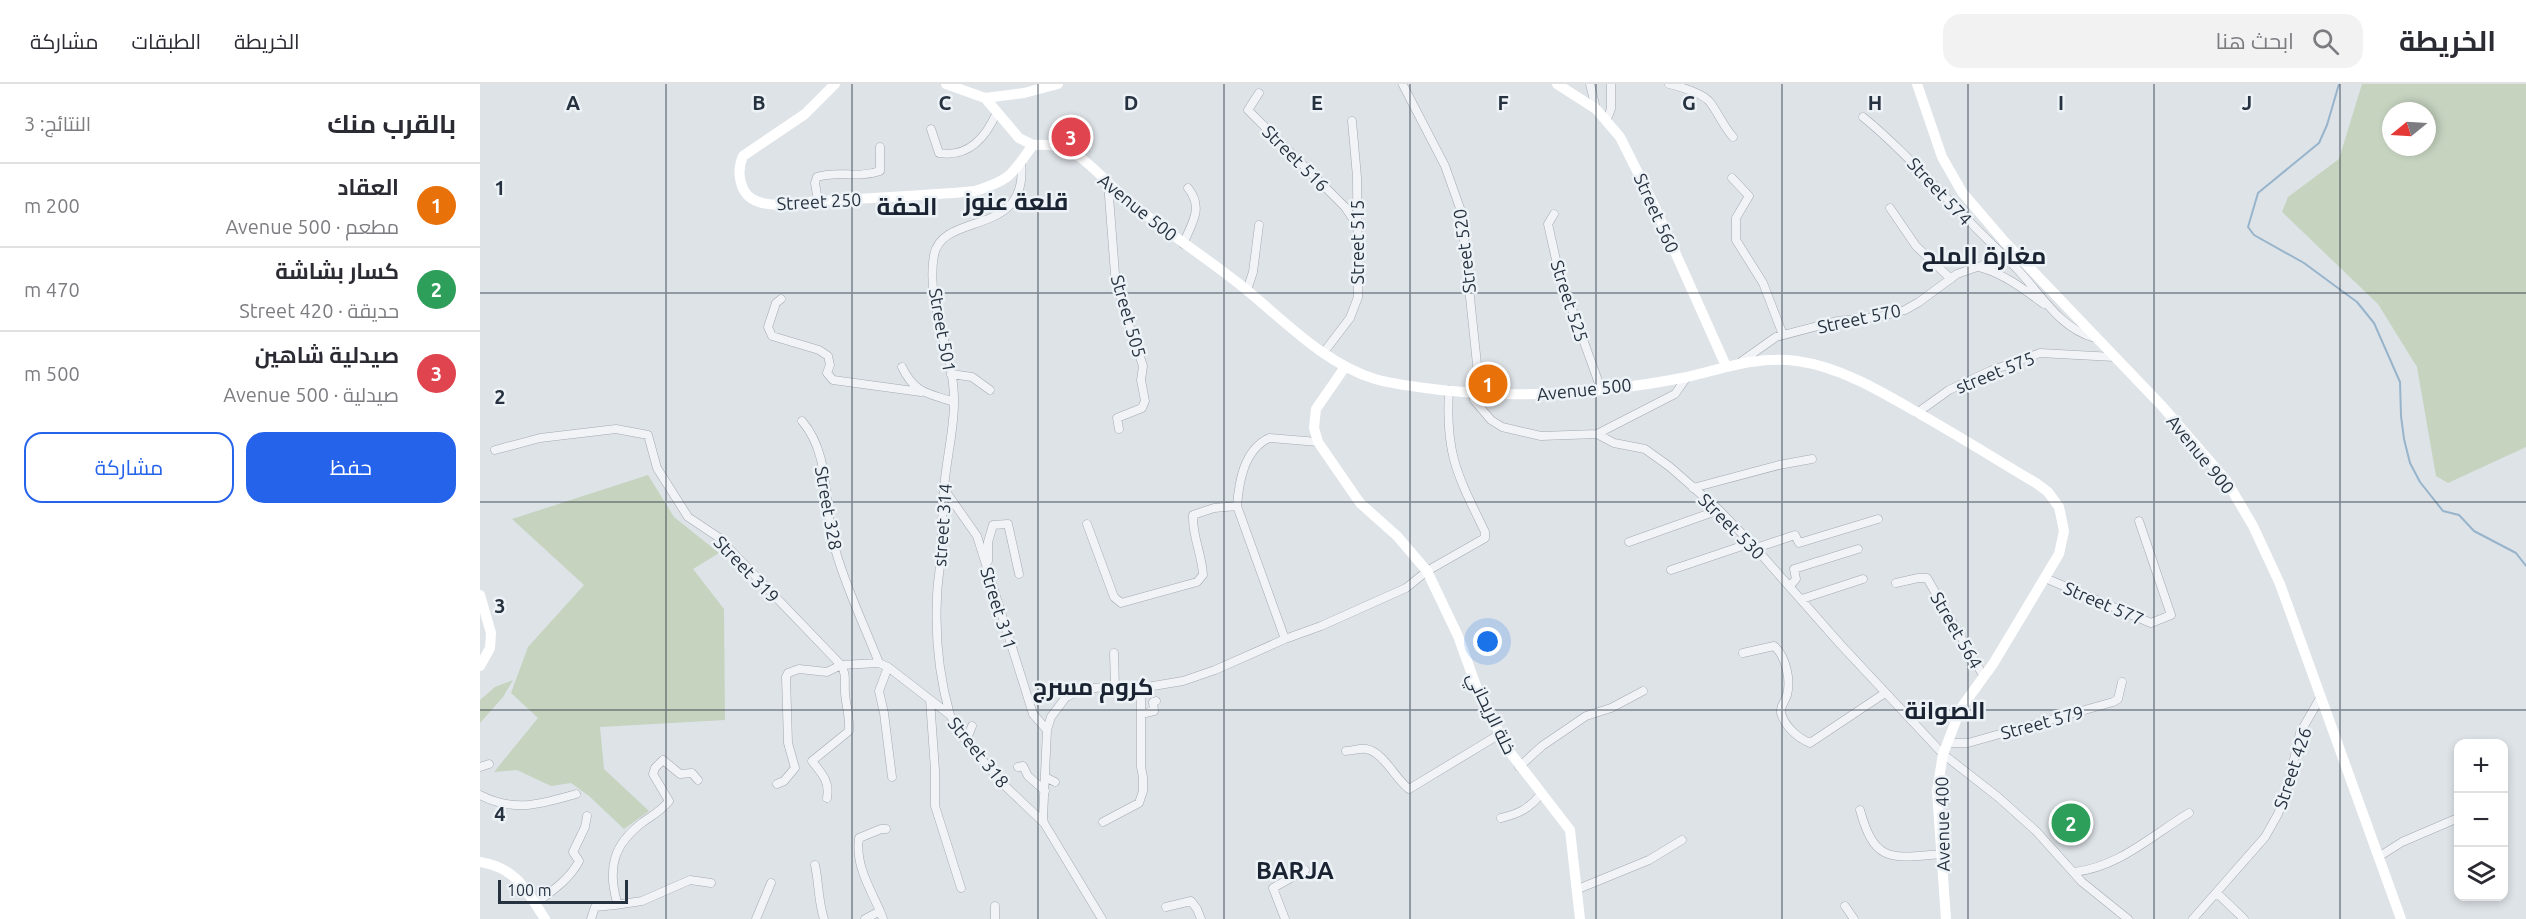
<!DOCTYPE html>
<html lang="ar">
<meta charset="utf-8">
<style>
body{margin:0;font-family:Ubuntu,Cairo,sans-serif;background:#f2f2f3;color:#2b2b33;direction:rtl}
.controls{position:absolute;right:18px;bottom:18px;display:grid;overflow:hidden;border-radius:12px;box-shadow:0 3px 9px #0003}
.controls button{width:54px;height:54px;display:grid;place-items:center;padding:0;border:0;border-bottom:2px solid #e1e1e2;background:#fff;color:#2b2b33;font:30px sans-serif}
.compass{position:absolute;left:1902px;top:18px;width:54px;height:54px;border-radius:50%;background:#fff;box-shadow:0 3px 9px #0003;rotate:252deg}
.scale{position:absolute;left:18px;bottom:15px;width:130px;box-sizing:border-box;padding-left:6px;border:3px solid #263240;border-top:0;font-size:16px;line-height:21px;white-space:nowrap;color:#263240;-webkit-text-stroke:4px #edf2f6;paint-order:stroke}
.you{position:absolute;left:1008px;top:558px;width:21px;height:21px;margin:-15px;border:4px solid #fff;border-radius:50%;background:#1a73e8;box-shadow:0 0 0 9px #1a73e833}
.badge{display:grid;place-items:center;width:39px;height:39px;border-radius:50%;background:#2563eb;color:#fff;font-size:20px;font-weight:700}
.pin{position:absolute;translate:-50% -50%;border:3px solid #fff;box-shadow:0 2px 6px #0006}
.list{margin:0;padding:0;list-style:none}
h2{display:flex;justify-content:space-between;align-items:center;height:78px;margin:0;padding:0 24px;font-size:26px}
h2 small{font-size:20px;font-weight:400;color:#7c7c81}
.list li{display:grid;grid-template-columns:39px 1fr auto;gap:18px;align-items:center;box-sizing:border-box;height:84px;padding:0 24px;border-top:2px solid #e1e1e2}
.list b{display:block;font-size:22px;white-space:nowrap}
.list p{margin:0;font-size:20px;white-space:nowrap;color:#7c7c81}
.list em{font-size:20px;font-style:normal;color:#7c7c81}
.actions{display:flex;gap:12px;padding:18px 24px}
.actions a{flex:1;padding:14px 0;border:2px solid #2563eb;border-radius:18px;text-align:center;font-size:21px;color:#2563eb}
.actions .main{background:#2563eb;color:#fff}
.icon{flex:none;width:33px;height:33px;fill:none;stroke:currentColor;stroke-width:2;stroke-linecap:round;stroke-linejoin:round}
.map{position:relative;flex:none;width:2046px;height:835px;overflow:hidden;direction:ltr}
header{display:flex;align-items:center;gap:36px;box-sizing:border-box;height:84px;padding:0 30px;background:#fff;border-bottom:2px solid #e1e1e2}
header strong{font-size:28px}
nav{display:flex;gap:33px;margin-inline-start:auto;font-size:21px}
.search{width:420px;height:54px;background:#f2f2f3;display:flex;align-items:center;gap:15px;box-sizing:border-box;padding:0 21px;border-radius:18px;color:#7c7c81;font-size:22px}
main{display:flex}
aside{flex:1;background:#fff}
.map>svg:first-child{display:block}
</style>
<header>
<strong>الخريطة</strong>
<div class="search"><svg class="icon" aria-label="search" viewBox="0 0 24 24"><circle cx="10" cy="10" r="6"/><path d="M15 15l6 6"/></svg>ابحث هنا</div>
<nav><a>الخريطة</a><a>الطبقات</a><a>مشاركة</a></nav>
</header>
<main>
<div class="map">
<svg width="2046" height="835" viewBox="0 0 2046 835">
<rect width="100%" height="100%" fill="#dee3e8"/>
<path fill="#c5d3bf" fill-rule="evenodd" d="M1882,0H2046V363L1968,399L1956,392L1937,283L1898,220L1802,128L1808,113L1859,75ZM1911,27H1947V63H1911Z
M168,391L194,433L239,469L213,485L244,525L245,636L120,643L124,685L169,727L144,745L109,712L91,699L71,702L37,686L14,688L58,634L31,609L48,563L104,501L32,435Z
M33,596L23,613L0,639V616L15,603Z"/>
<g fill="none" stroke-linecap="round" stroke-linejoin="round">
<path stroke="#97b4cb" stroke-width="2" d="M1859,0L1847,41L1839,59L1778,109L1768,143L1774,151L1824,179L1877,218L1894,239L1920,298L1921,332L1924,355L1930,379L1940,398L1963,427L1979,431L1994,447L2036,469L2046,482"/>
<g stroke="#a3aab2" stroke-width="9">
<path id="street" d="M1110,0L1116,25
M1189,0C1201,3 1220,8 1229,17C1238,28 1243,42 1253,53
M923,1L965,82L981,127L1000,309
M779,9L768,26L865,123L875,138
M1383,33C1421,64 1453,101 1488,136C1504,153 1521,168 1537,185C1561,210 1579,244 1615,254
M1127,35L1131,25V0
M451,45L459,69C489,74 506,53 517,28
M1252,94L1269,112L1256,134V156L1283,199L1303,251
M628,99L635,190L642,219L663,282L661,296L665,317L662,324L637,334L639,345
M338,117L335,99L337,93C357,86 377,95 400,87V63
M1410,124L1436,162L1471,195
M1074,130L1068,140L1079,189L1121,305
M703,160C712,139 724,124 708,104
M1504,180L1512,175L1511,159
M1502,184C1524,190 1545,206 1564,220
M767,206L773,188L779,141
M301,215L296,219L288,243L292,252L339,266L348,272L350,281L347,289L353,296L441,308
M844,268L870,234L878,213L877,93L872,37
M1262,277L1296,253L1357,237L1398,233L1425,226L1439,218L1477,190L1497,183L1529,178
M422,283C435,310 448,309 474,318
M471,290L492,293L510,306
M992,309L994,316L1011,336L1022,343L1061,352L1117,350L1134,359L1165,365L1190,383L1239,426L1271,459L1361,561L1463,670L1518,713L1556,747L1602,798L1648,835
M1437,329L1469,306L1510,287L1560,269L1634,273
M322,337C353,373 342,426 356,468C367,506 385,543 399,579
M1117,350L1195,310L1207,293
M15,366L60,354L136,345L168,351L177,384L208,433L238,453L361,581C367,591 364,597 365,609C366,622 370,633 369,647L332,677C342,690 350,697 347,714
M1213,404L1299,381L1332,375
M464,405L497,452L553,630L567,646
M607,440L634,513L641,519L717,498L723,491C722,470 712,452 713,431L734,424L757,422
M1149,458L1239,426
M1276,464L1315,451L1319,459L1398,435
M508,477V458L513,441L528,440L539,490
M1191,486L1271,459
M1565,494L1671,539L1691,531L1659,437
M1416,499L1438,494H1447L1504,593
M1310,502L1316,495L1314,485L1378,465
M1322,515L1383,495
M805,555L757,422C759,397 764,366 789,354L838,358
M634,569L635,603
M1263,569L1294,562C1306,572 1311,596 1307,611C1305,617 1300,622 1301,629C1305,643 1318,654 1330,659L1405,609
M408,583L399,607L404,629L412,693
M450,616L455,686V722L481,804
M661,630L674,627L673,618L676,617
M470,631C459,592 455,554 457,514C457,500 460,486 461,473C462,450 462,427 464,405C466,376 474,347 474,319C475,268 445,222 454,171C463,126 550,155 541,77
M486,657L492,642
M1467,659H1488L1633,618L1638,615L1642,598
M866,667C872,667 880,664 886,665C904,668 915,695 929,705L1020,650
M0,683L9,680
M538,683L543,682L548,692L565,707
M1039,683L1062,662L1106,632L1131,624L1163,607
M567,694L575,698
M297,700L304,697L315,684L308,659L306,593L308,589L319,585L347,588L361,581L399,579L408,583L470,631L486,657L523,700L564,739
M0,711C35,729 61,720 96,710
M1380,726C1395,780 1411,774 1461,770
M1021,734C1038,730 1049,725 1061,710
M623,738L659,719L663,707V693L661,683V604
M1900,772L1922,758L1978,734
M335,781C339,799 338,817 344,835
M1594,788C1639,783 1671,752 1709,729
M1098,805L1169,776L1202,756
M1737,809L1764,835
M56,819C72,807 90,795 99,777L93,768L105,743L107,732
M135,821L162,817L210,796L231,799
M515,822V835
M1365,822L1374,835
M686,823L711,817L717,825L721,835
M400,827C390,804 375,781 379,754L401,745H406
M111,835L115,823L135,821L137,818C127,783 134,760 163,738C173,731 181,727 189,717L173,690L175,684L183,676L200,690L212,689L218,696
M276,835L291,799
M385,835L400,827L403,835
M622,835L564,739L563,734L567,646L571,633L586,613L602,606L622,603L661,604L703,597L735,586L805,555L841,542L926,504L947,487L1005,454V448C978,392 965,371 969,306
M805,835L793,804L825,786
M1713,835L1785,753L1798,730L1808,702L1820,649L1840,614"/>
</g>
<use href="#street" stroke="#f1f3f7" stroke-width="8"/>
<path stroke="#fff" stroke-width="10" d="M355,0L325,30L263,72C256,88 259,112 279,118C296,124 321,118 339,117C391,114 443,112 495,107C532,95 531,91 553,61
M466,0L505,14L539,54L553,61
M1077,0L1116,25L1140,53L1174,121L1246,282
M1437,0L1462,73L1482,108L1524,157L1682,322L1746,396L1773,442L1800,500L1921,835
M505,14L544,9L578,0
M553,61C566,60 579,61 591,67C609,77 629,101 646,115C682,145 721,170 758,199C800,232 842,279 895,295C916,301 939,303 961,306C1043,315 1126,309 1207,293C1246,284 1275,272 1317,277C1361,283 1402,308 1440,330C1479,352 1517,376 1556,399L1568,408L1579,423L1584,447L1579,470L1513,580L1481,624L1463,670L1457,707L1466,835
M865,283L836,325L834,344L838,358L880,419L917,452L947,487L978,552L999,610L1029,667L1090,746L1100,835
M0,511L11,549L10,564L0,582
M0,778C37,784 46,806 65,835"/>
</g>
<path fill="none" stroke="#263240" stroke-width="1.5" stroke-opacity="0.55" d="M186,0V835M372,0V835M558,0V835M744,0V835M930,0V835M1116,0V835M1302,0V835M1488,0V835M1674,0V835M1860,0V835M0,209H2046M0,418H2046M0,626H2046"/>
<g text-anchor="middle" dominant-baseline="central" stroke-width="5" stroke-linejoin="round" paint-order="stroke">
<g font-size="18" fill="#263240" stroke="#edf2f6">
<text transform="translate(816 74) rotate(45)">Street 516</text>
<text transform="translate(1460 107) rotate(47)">Street 574</text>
<text transform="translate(339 117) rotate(-3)">Street 250</text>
<text transform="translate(658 123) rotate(39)">Avenue 500</text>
<text transform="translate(1177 129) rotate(66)">Street 560</text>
<text transform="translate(877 158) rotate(-90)">Street 515</text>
<text transform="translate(984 167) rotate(-97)">Street 520</text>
<text transform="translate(1090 217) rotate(72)">Street 525</text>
<text transform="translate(649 232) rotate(74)">Street 505</text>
<text transform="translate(1379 234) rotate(-12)">Street 570</text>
<text transform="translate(463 246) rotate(80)">Street 501</text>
<text transform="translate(1515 288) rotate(-22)">street 575</text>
<text transform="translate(1104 305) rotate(-6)">Avenue 500</text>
<text transform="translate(1721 370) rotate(51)">Avenue 900</text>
<text transform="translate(349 424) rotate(80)">Street 328</text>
<text transform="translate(462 441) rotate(-86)">street 314</text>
<text transform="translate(1252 442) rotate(45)">Street 530</text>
<text transform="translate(267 485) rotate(46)">Street 319</text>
<text transform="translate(1624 519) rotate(23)">Street 577</text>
<text transform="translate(519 524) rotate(73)">Street 311</text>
<text transform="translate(1477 546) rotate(60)">Street 564</text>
<text transform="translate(1012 629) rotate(64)">خلة الريحاني</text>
<text transform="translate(1562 638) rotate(-15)">Street 579</text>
<text transform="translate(499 668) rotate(51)">Street 318</text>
<text transform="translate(1812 684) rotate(-72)">Street 426</text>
<text transform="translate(1462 740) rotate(-91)">Avenue 400</text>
</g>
<g font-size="24" font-weight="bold" fill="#192331" stroke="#edf2f6">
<text x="536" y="117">قلعة عنوز</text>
<text x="427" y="122">الحفة</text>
<text x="1504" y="171">مغارة الملح</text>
<text x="613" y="602">كروم مسرج</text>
<text x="1465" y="626">الصوانة</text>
<text x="815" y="786">BARJA</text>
</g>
</g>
<g font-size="20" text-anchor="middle" font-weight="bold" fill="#263240" stroke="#edf2f6" stroke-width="5" stroke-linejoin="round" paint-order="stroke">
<text x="93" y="26">A</text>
<text x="279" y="26">B</text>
<text x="465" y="26">C</text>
<text x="651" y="26">D</text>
<text x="837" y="26">E</text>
<text x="1023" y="26">F</text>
<text x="1209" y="26">G</text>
<text x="1395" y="26">H</text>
<text x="1581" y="26">I</text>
<text x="1767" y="26">J</text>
<text x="20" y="111">1</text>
<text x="20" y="320">2</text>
<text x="20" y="529">3</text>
<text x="20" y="737">4</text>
</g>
</svg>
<div class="controls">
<button>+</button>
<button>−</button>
<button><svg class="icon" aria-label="layers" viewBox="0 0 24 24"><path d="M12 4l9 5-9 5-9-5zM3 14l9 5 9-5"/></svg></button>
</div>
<svg class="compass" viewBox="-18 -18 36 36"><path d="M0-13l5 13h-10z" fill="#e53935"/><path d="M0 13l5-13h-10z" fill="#7c7c81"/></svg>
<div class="scale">100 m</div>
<div class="you"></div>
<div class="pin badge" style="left:1008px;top:300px;background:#e8710a">1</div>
<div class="pin badge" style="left:1591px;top:739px;background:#2e9e5b">2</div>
<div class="pin badge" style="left:591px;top:53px;background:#e0444e">3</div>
</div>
<aside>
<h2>بالقرب منك<small>النتائج: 3</small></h2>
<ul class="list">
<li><span class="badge" style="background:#e8710a">1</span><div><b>العقاد</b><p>مطعم · Avenue 500</p></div><em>200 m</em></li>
<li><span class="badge" style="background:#2e9e5b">2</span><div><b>كسار بشاشة</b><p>حديقة · Street 420</p></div><em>470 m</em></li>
<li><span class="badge" style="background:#e0444e">3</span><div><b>صيدلية شاهين</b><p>صيدلية · Avenue 500</p></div><em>500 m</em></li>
</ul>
<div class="actions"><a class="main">حفظ</a><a>مشاركة</a></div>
</aside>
</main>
